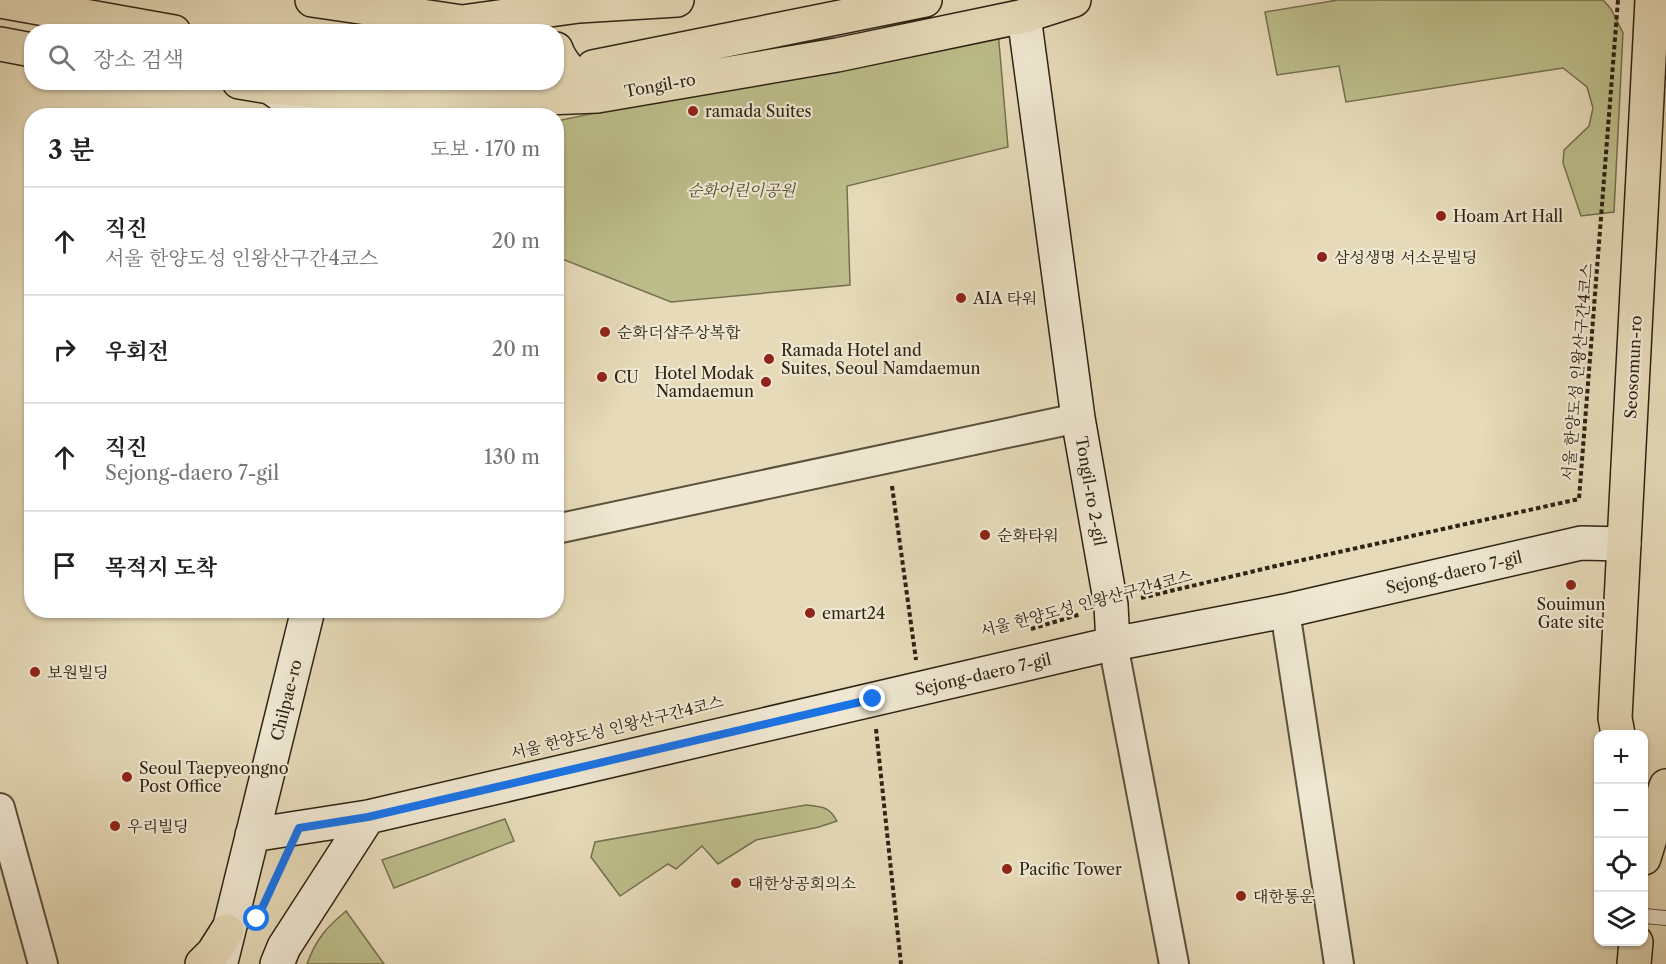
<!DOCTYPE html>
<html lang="ko">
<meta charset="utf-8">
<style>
body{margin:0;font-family:"Libre Caslon Text","Noto Serif KR",serif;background:#f2f2f2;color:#202124}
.controls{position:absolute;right:18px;bottom:18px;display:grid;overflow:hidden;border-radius:12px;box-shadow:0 2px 4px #0004}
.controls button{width:54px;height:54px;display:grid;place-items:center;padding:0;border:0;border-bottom:2px solid #e0e0e0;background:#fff;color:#202124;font:30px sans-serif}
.stop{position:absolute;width:18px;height:18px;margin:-14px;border:4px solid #1a73e8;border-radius:50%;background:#fff}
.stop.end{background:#1a73e8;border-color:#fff;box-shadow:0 2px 6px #0008}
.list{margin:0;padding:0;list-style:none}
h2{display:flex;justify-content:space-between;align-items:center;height:78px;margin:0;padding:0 24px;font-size:26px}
h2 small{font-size:20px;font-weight:400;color:#757577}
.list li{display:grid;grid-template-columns:39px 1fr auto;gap:18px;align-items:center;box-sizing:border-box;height:108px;padding:0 24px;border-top:2px solid #e0e0e0}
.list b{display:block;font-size:22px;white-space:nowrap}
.list p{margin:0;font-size:20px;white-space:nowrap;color:#757577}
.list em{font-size:20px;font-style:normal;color:#757577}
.icon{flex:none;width:33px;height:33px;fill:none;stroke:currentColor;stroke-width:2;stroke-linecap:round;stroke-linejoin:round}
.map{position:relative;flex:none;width:1666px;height:964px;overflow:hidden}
.search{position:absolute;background:#fff;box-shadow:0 2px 4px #0004;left:24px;top:24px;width:540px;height:66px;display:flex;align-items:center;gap:15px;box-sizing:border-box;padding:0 21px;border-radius:24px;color:#757577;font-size:22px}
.panel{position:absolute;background:#fff;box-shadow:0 2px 4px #0004;left:24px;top:108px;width:540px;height:510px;border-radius:24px}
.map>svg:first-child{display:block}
</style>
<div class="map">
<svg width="1666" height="964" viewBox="0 0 1666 964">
<rect width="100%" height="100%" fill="#e6dab8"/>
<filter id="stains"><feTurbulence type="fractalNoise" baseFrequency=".00333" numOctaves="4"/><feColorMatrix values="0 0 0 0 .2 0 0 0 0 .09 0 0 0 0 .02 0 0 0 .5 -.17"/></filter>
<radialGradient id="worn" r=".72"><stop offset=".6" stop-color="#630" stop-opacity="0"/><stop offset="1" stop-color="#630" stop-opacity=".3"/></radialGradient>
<path fill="#bcbd8a" stroke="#75704f" stroke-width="1.5" d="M1338,0H1603L1611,9L1623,33L1614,212L1581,216L1563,163L1564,150L1589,126L1593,108L1587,87L1563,68L1346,102L1339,66L1277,75L1265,12Z
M998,31L1008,147L847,186L850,285L671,302L557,257L556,121Z
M806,805C822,807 829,806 837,821L819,827L756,840L718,864L702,846L676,869L668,864L620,896L591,857L595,842Z
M505,819L514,841L394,888L382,860Z
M346,911L384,964H307C316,939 326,928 346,911Z"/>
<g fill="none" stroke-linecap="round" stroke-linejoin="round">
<g stroke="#5c513d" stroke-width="16">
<path id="lane" d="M1644,916L1666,918"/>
</g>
<g stroke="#5c513d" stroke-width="32">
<path id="street" d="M556,529L1078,418
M1285,611L1339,964
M1113,644L1174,964
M0,808L43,964"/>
</g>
<g stroke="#2e2314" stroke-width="36">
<path id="secondary" d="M1024,16L1078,418L1111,605L1113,644
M270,87L311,116
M252,835L368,817L1103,646L1285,611L1581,543L1624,544
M222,958L308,610
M277,964L284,947L368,817"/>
</g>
<g stroke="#2e2314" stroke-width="36">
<path id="primary" d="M312,0L462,22L579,6L677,0
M0,1L174,32
M0,44L32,50
M556,49C563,69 582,82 597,96
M593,67L925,0
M239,82L270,87L441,102L597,96L837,55L1024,16L1074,0
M1618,734L1615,718L1652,0
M1644,858L1666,786
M202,964L213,953L227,931
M1634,964L1636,942"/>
</g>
<path stroke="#2e2314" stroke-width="4" stroke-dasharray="4.5 3" stroke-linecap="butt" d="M892,486L916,660
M1141,598L1280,565L1579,499L1618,0
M1031,629L1081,614
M876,729L901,964
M273,885L284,861"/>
<use href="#lane" stroke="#efe7d1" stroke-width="14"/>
<use href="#street" stroke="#efe7d1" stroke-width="28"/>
<use href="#secondary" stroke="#efe7d1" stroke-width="33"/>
<use href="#primary" stroke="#e6dab8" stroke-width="33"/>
</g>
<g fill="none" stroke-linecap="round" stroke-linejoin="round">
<path stroke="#1a73e8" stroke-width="8" d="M257,919L299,828L368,817L873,699"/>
</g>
<g fill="#8f2418" stroke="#efe7d1" stroke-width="2">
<circle cx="693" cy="111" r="6"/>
<circle cx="1441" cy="216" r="6"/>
<circle cx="1322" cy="257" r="6"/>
<circle cx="961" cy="298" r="6"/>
<circle cx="605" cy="332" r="6"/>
<circle cx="769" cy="359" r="6"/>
<circle cx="602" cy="377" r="6"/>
<circle cx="766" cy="382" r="6"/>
<circle cx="985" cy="535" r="6"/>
<circle cx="1571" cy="585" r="6"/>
<circle cx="810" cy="613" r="6"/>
<circle cx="35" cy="672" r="6"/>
<circle cx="127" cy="777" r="6"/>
<circle cx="115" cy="826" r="6"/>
<circle cx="1007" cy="869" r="6"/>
<circle cx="736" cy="883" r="6"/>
<circle cx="1241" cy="896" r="6"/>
</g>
<g text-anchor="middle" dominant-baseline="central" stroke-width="4.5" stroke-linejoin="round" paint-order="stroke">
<g font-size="16" fill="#2e2314" stroke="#efe7d1">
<text transform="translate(660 85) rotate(-10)">Tongil-ro</text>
<text transform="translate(1633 367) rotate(-87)">Seosomun-ro</text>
<text transform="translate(1577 372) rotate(-85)">서울 한양도성 인왕산구간4코스</text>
<text transform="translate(1091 491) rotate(80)">Tongil-ro 2-gil</text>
<text transform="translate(1454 572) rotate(-13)">Sejong-daero 7-gil</text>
<text transform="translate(1086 603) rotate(-15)">서울 한양도성 인왕산구간4코스</text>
<text transform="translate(983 674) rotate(-13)">Sejong-daero 7-gil</text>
<text transform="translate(286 700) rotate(-76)">Chilpae-ro</text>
<text transform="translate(617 727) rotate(-14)">서울 한양도성 인왕산구간4코스</text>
</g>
<g font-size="16" fill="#2e2314" stroke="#efe7d1" text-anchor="start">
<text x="705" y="111">ramada Suites</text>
<text x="1453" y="216">Hoam Art Hall</text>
<text x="1334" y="257">삼성생명 서소문빌딩</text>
<text x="973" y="298">AIA 타워</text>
<text x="617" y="332">순화더샵주상복합</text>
<text x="781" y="350">Ramada Hotel and<tspan x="781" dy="18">Suites, Seoul Namdaemun</tspan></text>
<text x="754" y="373" text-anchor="end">Hotel Modak<tspan x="754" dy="18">Namdaemun</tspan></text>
<text x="614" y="377">CU</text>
<text x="997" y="535">순화타워</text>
<text x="1571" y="604" text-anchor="middle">Souimun<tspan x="1571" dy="18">Gate site</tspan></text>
<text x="822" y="613">emart24</text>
<text x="47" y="672">보원빌딩</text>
<text x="139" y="768">Seoul Taepyeongno<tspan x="139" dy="18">Post Office</tspan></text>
<text x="127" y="826">우리빌딩</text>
<text x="1019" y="869">Pacific Tower</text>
<text x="748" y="883">대한상공회의소</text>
<text x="1253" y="896">대한통운</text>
</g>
<g font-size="16" font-style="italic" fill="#524a32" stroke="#efe7d1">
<text x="741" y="190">순화어린이공원</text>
</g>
</g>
<rect width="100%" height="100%" filter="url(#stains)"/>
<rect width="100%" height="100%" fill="url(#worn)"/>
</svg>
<div class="controls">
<button>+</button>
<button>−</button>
<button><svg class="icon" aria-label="locate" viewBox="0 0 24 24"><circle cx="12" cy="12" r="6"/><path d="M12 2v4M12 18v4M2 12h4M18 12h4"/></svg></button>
<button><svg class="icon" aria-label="layers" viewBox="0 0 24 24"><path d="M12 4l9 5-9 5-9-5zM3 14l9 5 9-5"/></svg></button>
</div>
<div class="stop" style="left:257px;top:919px"></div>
<div class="stop end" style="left:873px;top:699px"></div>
<div class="search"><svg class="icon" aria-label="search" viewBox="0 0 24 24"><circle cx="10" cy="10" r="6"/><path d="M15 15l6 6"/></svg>장소 검색</div>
<section class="panel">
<h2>3 분<small>도보 · 170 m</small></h2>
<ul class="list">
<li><svg class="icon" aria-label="ahead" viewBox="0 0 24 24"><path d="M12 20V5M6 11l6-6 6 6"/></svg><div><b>직진</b><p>서울 한양도성 인왕산구간4코스</p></div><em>20 m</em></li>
<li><svg class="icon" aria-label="right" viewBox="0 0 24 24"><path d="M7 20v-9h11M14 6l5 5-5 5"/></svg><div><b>우회전</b></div><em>20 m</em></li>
<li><svg class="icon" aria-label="ahead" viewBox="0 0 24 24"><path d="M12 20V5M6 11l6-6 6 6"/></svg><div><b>직진</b><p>Sejong-daero 7-gil</p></div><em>130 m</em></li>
<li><svg class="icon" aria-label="arrive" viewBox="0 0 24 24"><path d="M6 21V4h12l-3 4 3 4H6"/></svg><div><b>목적지 도착</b></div></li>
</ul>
</section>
</div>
